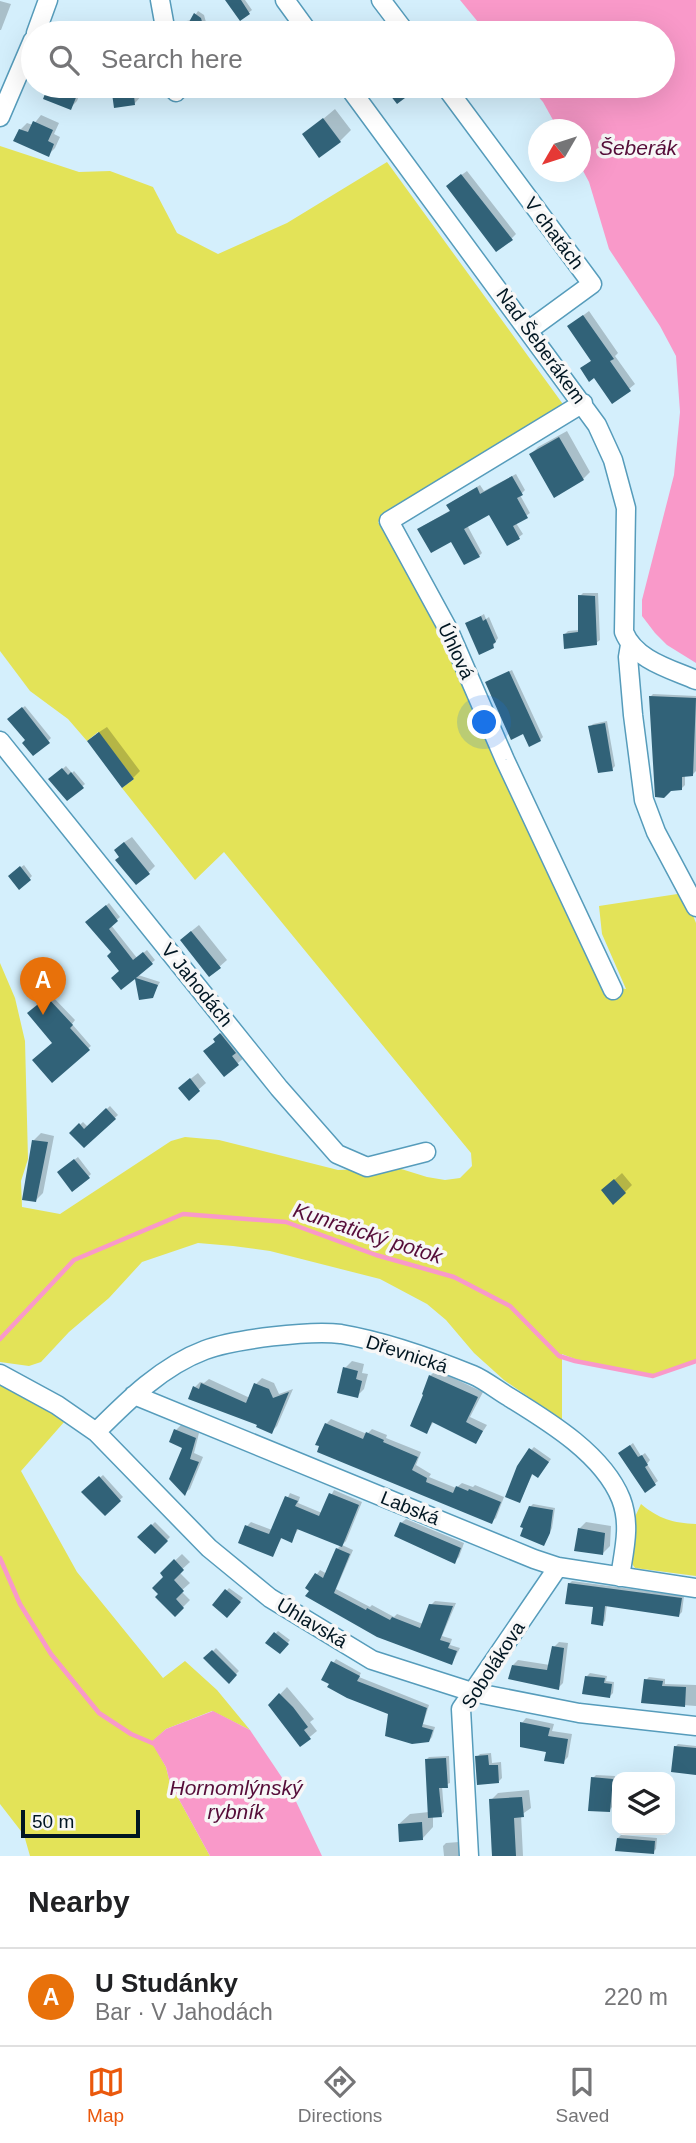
<!DOCTYPE html>
<meta charset="utf-8">
<style>
body{margin:0;font-family:Helvetica,sans-serif;background:#f6f6f6;color:#202124}
.controls{position:absolute;right:21px;bottom:21px;display:grid;overflow:hidden;border-radius:14px;box-shadow:0 7px 28px #0002}
.controls button{width:63px;height:63px;display:grid;place-items:center;padding:0;border:0;border-bottom:2px solid #e0e0e0;background:#fff;color:#202124;font:35px sans-serif}
.compass{position:absolute;left:528px;top:119px;width:63px;height:63px;border-radius:50%;background:#fff;box-shadow:0 7px 28px #0002;rotate:231deg}
.scale{position:absolute;left:21px;bottom:18px;width:119px;box-sizing:border-box;padding-left:7px;border:4px solid #001622;border-top:0;font-size:19px;line-height:24px;white-space:nowrap;color:#001622;-webkit-text-stroke:5px #f7f7f7;paint-order:stroke}
.you{position:absolute;left:485px;top:723px;width:24px;height:24px;margin:-18px;border:5px solid #fff;border-radius:50%;background:#1a73e8;box-shadow:0 0 0 10px #1a73e833}
.badge{display:grid;place-items:center;width:46px;height:46px;border-radius:50%;background:#ea580c;color:#fff;font-size:23px;font-weight:700}
.pin{position:absolute;translate:-50% -58px;filter:drop-shadow(0 2px 4px #0008)}
.pin::after{content:'';position:absolute;top:37px;width:24px;height:21px;background:inherit;clip-path:polygon(0 0,100% 0,50% 100%)}
.list{margin:0;padding:0;list-style:none}
h2{display:flex;justify-content:space-between;align-items:center;height:91px;margin:0;padding:0 28px;font-size:30px}
h2 small{font-size:23px;font-weight:400;color:#757577}
.list li{display:grid;grid-template-columns:46px 1fr auto;gap:21px;align-items:center;box-sizing:border-box;height:98px;padding:0 28px;border-top:2px solid #e0e0e0}
.list b{display:block;font-size:26px;white-space:nowrap}
.list p{margin:0;font-size:23px;white-space:nowrap;color:#757577}
.list em{font-size:23px;font-style:normal;color:#757577}
.icon{flex:none;width:38px;height:38px;fill:none;stroke:currentColor;stroke-width:2;stroke-linecap:round;stroke-linejoin:round}
.map{position:relative;flex:none;width:696px;height:1856px;overflow:hidden}
.search{position:absolute;background:#fff;box-shadow:0 7px 28px #0002;left:21px;right:21px;top:21px;height:77px;display:flex;align-items:center;gap:18px;box-sizing:border-box;padding:0 24px;border-radius:38px;color:#757577;font-size:26px}
.sheet{height:189px;background:#fff}
nav{display:flex;justify-content:space-around;align-items:center;box-sizing:border-box;height:98px;border-top:2px solid #e0e0e0;background:#fff;font-size:19px;color:#757577}
nav a{display:grid;justify-items:center;gap:4px}
nav .on{color:#ea580c}
.map>svg:first-child{display:block}
</style>
<div class="map">
<svg width="696" height="1856" viewBox="0 0 696 1856">
<rect width="100%" height="100%" fill="#d4effc"/>
<path fill="#e3e358" d="M0,146L79,172L110,171L153,187L177,233L218,254L287,223L387,162L565,407L413,496L378,522L446,641L606,986L626,989L602,934L599,906L684,893L696,923V1362L653,1376L580,1361L562,1354V1420L504,1380L474,1353L446,1320L427,1304L380,1279L270,1251L233,1246L198,1243L142,1262L109,1298L69,1332L41,1362L29,1366L0,1362V963L15,998L25,1041L28,1159L21,1181L22,1207L60,1214L171,1141L185,1137L219,1140L338,1170L398,1168L427,1177L445,1180L460,1178L472,1166L471,1153L224,852L195,880L122,788L134,779L98,732L87,741L68,719L30,691L0,651Z
M0,1385L38,1403L65,1421L21,1471L77,1572L163,1678L185,1661L217,1690L250,1730L212,1711L166,1729L152,1742L166,1767L170,1783L210,1856H30L24,1835L0,1804Z
M641,1504C659,1519 673,1523 696,1524V1576L635,1568L628,1558L633,1521Z"/>
<path fill="#f999c9" d="M460,0H696V663L667,645L655,633L642,616V600L674,475L680,412L676,356L660,326L609,249L589,182L581,167L580,130L558,129L543,102L529,86H663V33H487Z
M213,1711L250,1730L291,1791L322,1856H210L170,1783L166,1767L151,1742L166,1729Z"/>
<path fill="#0003" d="M227,0H245L252,10L241,19Z
M0,1L11,4L1,30H0Z
M198,11L204,15L209,33H179L178,25L181,22L192,20Z
M138,25L140,33H115L119,28Z
M50,86H77L82,88L77,101L70,108L45,98Z
M113,86H144L145,92L135,103L116,106Z
M196,86H219L220,89L217,92L197,93Z
M391,86H429L415,98L410,92L388,89Z
M335,109L351,130L340,141L304,135Z
M41,115L59,123L54,134L60,137L55,148L48,155L20,130L27,123L33,125Z
M467,171L516,234L511,239L453,181Z
M589,311L618,353L615,356L635,384L613,402L594,376L582,368L592,360L569,326Z
M567,431L590,472L583,479L531,454L538,447Z
M516,474L525,490L520,495L530,513L516,523L523,534L519,537L508,543L490,512L467,525L482,553L479,556L452,539L423,526L451,510L448,505L452,502L480,485L484,491Z
M583,593H598L600,640L596,643L565,634L568,631L580,630V596Z
M484,614L486,619L489,617L498,638L493,646L467,624Z
M512,670L543,737L540,740L487,683Z
M653,694L696,696V771L693,774L685,775V785L681,789L650,697Z
M25,706L51,738L48,741L27,740L12,716Z
M607,721L615,766L612,769L590,727L593,724Z
M107,727L140,771L133,778L96,734Z
M66,766L72,773L74,771L85,784L68,799L51,779Z
M132,837L155,866L148,873L121,856L123,843Z
M24,865L32,876L29,879L13,873Z
M109,903L120,917L111,925L137,958L147,950L155,960L138,975L160,982L152,996L140,998L136,975L121,971L113,952L88,922Z
M199,925L227,960L210,975L189,933Z
M51,995L75,1020L72,1024L91,1046L52,1080L54,1043L29,1014Z
M228,1027L245,1057L224,1075L215,1039Z
M198,1073L206,1083L189,1098L188,1081Z
M110,1106L118,1115L84,1146L71,1133L83,1122L88,1127Z
M41,1133L54,1136L43,1193L36,1200L34,1140Z
M78,1157L91,1174L88,1177L62,1169Z
M622,1173L632,1185L625,1192L610,1184Z
M352,1361L364,1364L362,1373L368,1374L364,1389L357,1396L345,1368Z
M436,1370L483,1392L470,1417L487,1425L476,1442L434,1421L427,1432L430,1376Z
M262,1378L274,1383L279,1394L293,1389L277,1426L271,1432L195,1387L200,1382L204,1383L209,1379L250,1398L256,1384Z
M331,1419L367,1434L372,1429L387,1435L386,1438L421,1452L416,1465L431,1474L429,1477L456,1488L462,1483L473,1487L475,1485L504,1497L496,1518L491,1522L326,1424Z
M181,1425L199,1433L194,1453L203,1457L190,1489L185,1493L184,1447L176,1430Z
M633,1443L641,1456L645,1453L650,1460L647,1464L658,1481L646,1490L623,1451Z
M534,1447L551,1459L541,1473H533L520,1501L531,1450Z
M103,1475L123,1497L105,1513L84,1492Z
M334,1490L362,1502L346,1541L342,1545L353,1550L336,1589L370,1607L372,1605L394,1617L397,1614L423,1624L431,1605L435,1601L456,1603L442,1636L452,1639L450,1645L460,1648L452,1663L307,1588L320,1570L327,1574L337,1549L341,1545L299,1528L291,1541L282,1537L273,1555L247,1526L251,1522L272,1530L290,1493L300,1497L298,1503L322,1513Z
M533,1504L555,1508L552,1528L544,1544L530,1507Z
M406,1519L464,1543L459,1557L454,1562L401,1523Z
M155,1522L170,1537L155,1552L140,1537Z
M586,1522L611,1526L610,1546L603,1553L579,1529Z
M182,1554L190,1562L179,1572L190,1583L181,1591L190,1600L175,1615L166,1577L162,1573Z
M572,1581L684,1596L682,1612L679,1615L607,1604L605,1621L602,1624L595,1606L569,1584Z
M229,1588L243,1598L227,1615L214,1605Z
M278,1631L290,1640L283,1649L275,1634Z
M559,1642L568,1643L563,1683L558,1688L513,1665L518,1660L550,1665L554,1647Z
M216,1648L239,1671L229,1681L206,1658Z
M336,1659L361,1673L359,1677L429,1705L423,1724L435,1727L432,1737L429,1741L390,1713L323,1679Z
M590,1673L607,1676L606,1681L614,1682L613,1693L610,1696L587,1676Z
M649,1677L665,1679V1684L696,1685V1706L643,1702L646,1680Z
M287,1687L314,1719L310,1722L317,1731L300,1745L270,1705Z
M526,1718L554,1724L552,1731L572,1734L568,1757L563,1762L548,1751L522,1723Z
M678,1744L696,1746V1774L675,1747Z
M491,1753L492,1763L501,1762L502,1778L499,1781L477,1757L480,1754Z
M449,1756L450,1783L442,1786L444,1812L441,1815L433,1816V1827L423,1838L399,1824L410,1814L429,1812L426,1760L429,1757Z
M596,1775L615,1776L612,1807L609,1811L593,1778Z
M529,1790L531,1808L521,1815L523,1856H492L491,1800L498,1793Z
M621,1835L657,1838L656,1849L653,1852L618,1838Z
M459,1842L460,1856H444L443,1846L446,1843Z"/>
<g fill="none" stroke-linecap="round" stroke-linejoin="round">
<path stroke="#f999c9" stroke-width="4.5" d="M0,1339L74,1260L183,1214L286,1222L376,1255L454,1277L510,1306L559,1356L575,1361L653,1376L696,1361
M0,1558L20,1604L51,1654L99,1713L131,1734L157,1745"/>
</g>
<path fill="#316278" d="M225,0H241L250,14L240,21Z
M194,13L201,18L205,33H177L176,24L189,22Z
M48,86H68L66,91L77,95L71,110L43,99Z
M111,86H133L135,105L114,108Z
M383,86H421L397,104Z
M323,118L341,142L319,158L302,134Z
M33,121L53,130L48,141L54,144L49,157L13,141L19,129L28,132Z
M461,174L513,240L496,252L446,186Z
M583,315L614,359L610,361L631,391L612,404L594,378L589,382L580,368L591,361L567,326Z
M559,437L584,480L554,498L529,454Z
M512,476L523,495L517,498L528,518L513,526L520,539L507,546L489,515L464,529L480,557L464,565L451,542L431,553L417,529L450,511L446,505L477,487L480,494Z
M578,595L595,596L597,645L564,649L563,634L578,632Z
M481,616L483,621L486,619L496,642L493,644L494,648L479,655L465,623Z
M509,671L541,741L529,747L523,734L511,740L485,682Z
M649,696L696,698L693,776L682,777V790L671,791L664,798L655,797Z
M22,707L50,743L33,756L22,743L25,740L7,719Z
M605,723L613,771L598,773L588,726Z
M99,732L134,779L122,788L87,741Z
M62,768L68,775L71,772L84,788L67,801L48,779Z
M124,842L150,874L136,885L115,860L119,857L114,850Z
M20,866L31,880L19,890L8,876Z
M106,905L118,921L109,929L133,960L143,952L153,964L136,978L158,985L153,998L139,1000L135,979L121,990L111,978L119,971L107,956L111,952L85,922Z
M191,931L221,968L209,977L180,940Z
M47,997L73,1025L70,1028L90,1050L52,1083L32,1060L52,1043L27,1013Z
M220,1033L236,1053L232,1056L239,1065L224,1077L203,1051L215,1042L213,1039Z
M190,1078L200,1091L189,1101L178,1088Z
M106,1108L116,1119L84,1148L69,1133L79,1123L84,1129Z
M32,1140L48,1142L36,1202L22,1200Z
M74,1159L90,1178L72,1192L57,1172Z
M614,1179L626,1193L613,1205L601,1190Z
M343,1367L358,1371L356,1379L362,1381L358,1398L337,1393Z
M429,1375L478,1397L466,1422L483,1431L476,1444L432,1422L427,1434L410,1426L423,1395L422,1394Z
M201,1383L246,1403L254,1383L269,1389L273,1398L289,1392L272,1434L256,1427L257,1425L188,1399L193,1386L199,1389Z
M325,1423L363,1439L366,1432L384,1440L383,1442L418,1457L412,1470L427,1478L426,1482L453,1493L456,1486L468,1491L469,1489L501,1502L492,1524L317,1452L319,1446L315,1445Z
M174,1429L196,1438L190,1459L199,1462L185,1496L169,1479L182,1448L169,1442Z
M630,1445L638,1457L642,1455L648,1465L645,1467L656,1485L645,1493L618,1453Z
M529,1448L549,1462L538,1478L532,1474L520,1503L505,1497L517,1466Z
M99,1476L121,1501L105,1516L81,1492Z
M329,1493L359,1505L342,1547L297,1529L292,1543L281,1538L273,1557L238,1543L245,1525L269,1534L285,1496L298,1501L295,1506L319,1516Z
M529,1506L553,1510L550,1533L544,1546L520,1536L523,1528L520,1527Z
M400,1522L461,1548L455,1564L394,1536Z
M151,1524L168,1541L155,1554L137,1537Z
M578,1528L605,1533L603,1555L574,1551Z
M336,1548L350,1554L334,1593L366,1610L367,1608L390,1620L392,1617L420,1628L429,1604L453,1606L440,1640L450,1643L448,1648L457,1651L452,1665L377,1637L305,1596L309,1591L305,1588L315,1573L323,1578Z
M174,1559L184,1570L174,1580L184,1591L176,1599L184,1608L175,1617L155,1597L158,1594L152,1588L163,1577L160,1573Z
M568,1583L682,1598L679,1617L605,1606L603,1626L591,1624L593,1607L565,1604Z
M225,1589L241,1602L227,1618L212,1605Z
M274,1632L289,1644L280,1654L265,1643Z
M552,1646L564,1648L559,1690L508,1679L512,1665L547,1670Z
M212,1650L237,1675L229,1684L203,1658Z
M331,1661L360,1676L357,1681L427,1708L422,1727L433,1730L429,1742L412,1744L385,1736L388,1714L347,1698L327,1687L329,1684L321,1680Z
M585,1676L605,1678L604,1683L612,1684L610,1698L582,1694Z
M644,1679L663,1681L662,1686L686,1687L685,1707L641,1703Z
M279,1693L293,1707L308,1727L304,1730L311,1739L300,1747L268,1705Z
M520,1722L550,1728L548,1736L568,1739L564,1764L544,1761L546,1752L520,1747Z
M674,1746L696,1748V1775L671,1772Z
M488,1755L489,1765H498L499,1783L477,1785L475,1756Z
M446,1758L448,1788H439L442,1817L428,1818L425,1759Z
M591,1777L613,1779L610,1812L588,1811Z
M522,1797L524,1817L514,1818L516,1856H492L489,1799Z
M422,1822L423,1840L399,1842L398,1824Z
M617,1838L655,1841L654,1854L615,1851Z"/>
<g fill="none" stroke-linecap="round" stroke-linejoin="round">
<g stroke="#569cbb" stroke-width="21">
<path id="minor" d="M160,0L166,33
M285,0L309,33
M381,0L406,33
M36,33L48,0
M175,86L176,92
M348,86L597,425L613,460L626,508L624,632C635,660 671,669 696,680
M445,86L592,284L529,330
M0,117L33,40
M583,403L389,521L449,631L505,760L613,990
M630,645L628,657L633,715L644,800L656,832L696,907
M0,741L279,1088L337,1154L367,1167L426,1152
M0,1374L57,1405L96,1432L209,1548L270,1598L372,1660L472,1692L579,1713L696,1726
M134,1395L534,1559L558,1567L696,1588
M96,1432C128,1400 162,1366 205,1350C234,1339 311,1330 341,1334C382,1341 434,1359 473,1375C485,1380 497,1390 509,1397C548,1421 603,1454 621,1499C631,1525 624,1550 620,1577
M469,1856L461,1709L558,1567"/>
</g>
<use href="#minor" stroke="#fff" stroke-width="18"/>
</g>
<g text-anchor="middle" dominant-baseline="central" stroke-width="7" stroke-linejoin="round" paint-order="stroke">
<g font-size="19" fill="#001622" stroke="#f7f7f7">
<text transform="translate(554 233) rotate(53)">V chatách</text>
<text transform="translate(541 346) rotate(54)">Nad Šeberákem</text>
<text transform="translate(456 651) rotate(65)">Úhlová</text>
<text transform="translate(197 985) rotate(51)">V Jahodách</text>
<text transform="translate(407 1354) rotate(18)">Dřevnická</text>
<text transform="translate(410 1508) rotate(22)">Labská</text>
<text transform="translate(312 1623) rotate(31)">Úhlavská</text>
<text transform="translate(493 1665) rotate(-57)">Sobolákova</text>
</g>
<g font-size="21" font-style="italic" fill="#560d39" stroke="#f7f7f7">
<text x="638" y="147">Šeberák</text>
<text transform="translate(368 1233) rotate(18)">Kunratický potok</text>
<text x="236" y="1787">Hornomlýnský<tspan x="236" dy="24">rybník</tspan></text>
</g>
</g>
</svg>
<div class="controls">
<button><svg class="icon" aria-label="layers" viewBox="0 0 24 24"><path d="M12 4l9 5-9 5-9-5zM3 14l9 5 9-5"/></svg></button>
</div>
<svg class="compass" viewBox="-18 -18 36 36"><path d="M0-13l5 13h-10z" fill="#e53935"/><path d="M0 13l5-13h-10z" fill="#757577"/></svg>
<div class="scale">50 m</div>
<div class="you"></div>
<div class="pin badge" style="left:43px;top:1015px;background:#e8710a">A</div>
<div class="search"><svg class="icon" aria-label="search" viewBox="0 0 24 24"><circle cx="10" cy="10" r="6"/><path d="M15 15l6 6"/></svg>Search here</div>
</div>
<section class="sheet">
<h2>Nearby<small></small></h2>
<ul class="list">
<li><span class="badge" style="background:#e8710a">A</span><div><b>U Studánky</b><p>Bar · V Jahodách</p></div><em>220 m</em></li>
</ul>
</section>
<nav>
<a class="on"><svg class="icon" aria-label="map" viewBox="0 0 24 24"><path d="M3 6l6-2 6 2 6-2v14l-6 2-6-2-6 2zM9 4v14M15 6v14"/></svg>Map</a>
<a><svg class="icon" aria-label="directions" viewBox="0 0 24 24"><path d="M12 3l9 9-9 9-9-9zM9 14v-3h6M13 9l2 2-2 2"/></svg>Directions</a>
<a><svg class="icon" aria-label="saved" viewBox="0 0 24 24"><path d="M7 4h10v16l-5-4-5 4z"/></svg>Saved</a>
</nav>
